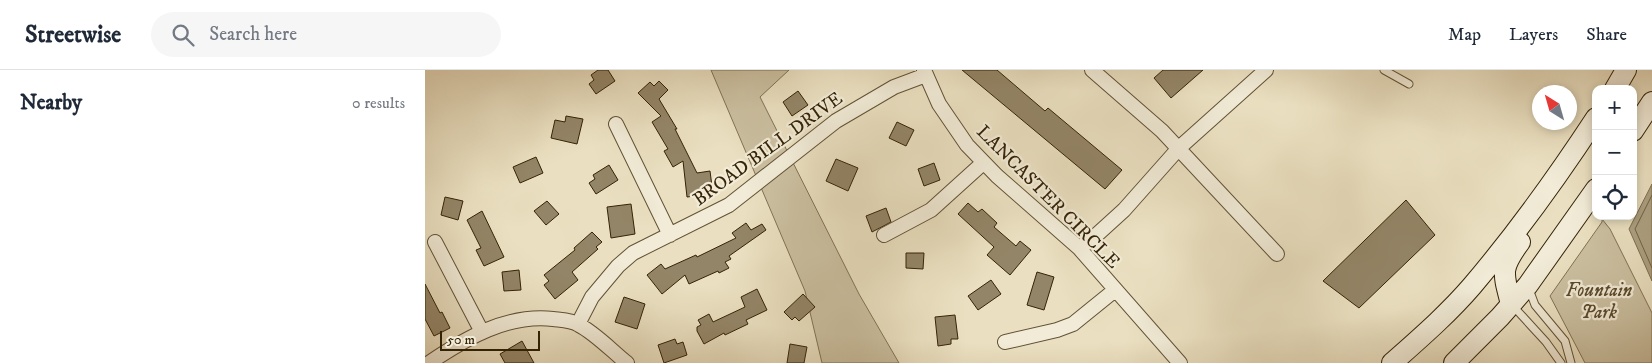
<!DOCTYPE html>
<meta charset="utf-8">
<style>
body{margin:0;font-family:"IM FELL DW Pica",serif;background:#f6f6f7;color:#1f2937}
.controls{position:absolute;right:15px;top:15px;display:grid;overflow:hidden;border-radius:10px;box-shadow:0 2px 8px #0003}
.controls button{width:45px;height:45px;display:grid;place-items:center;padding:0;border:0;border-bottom:1px solid #e0e1e3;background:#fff;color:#1f2937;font:25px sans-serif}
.compass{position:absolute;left:1107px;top:15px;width:45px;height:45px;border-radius:50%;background:#fff;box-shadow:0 2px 8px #0003;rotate:323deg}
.scale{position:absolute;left:15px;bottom:12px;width:100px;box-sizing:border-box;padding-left:5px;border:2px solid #352306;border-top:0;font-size:14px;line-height:18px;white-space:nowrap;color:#352306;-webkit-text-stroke:4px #f1ebd7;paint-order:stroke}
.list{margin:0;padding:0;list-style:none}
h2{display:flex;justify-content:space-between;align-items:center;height:65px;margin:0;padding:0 20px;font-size:21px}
h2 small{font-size:16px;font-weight:400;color:#747a83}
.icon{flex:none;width:28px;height:28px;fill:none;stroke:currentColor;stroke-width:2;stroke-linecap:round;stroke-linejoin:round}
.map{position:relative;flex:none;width:1227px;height:293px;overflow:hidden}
header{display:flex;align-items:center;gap:30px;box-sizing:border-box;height:70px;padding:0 25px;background:#fff;border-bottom:1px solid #e0e1e3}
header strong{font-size:24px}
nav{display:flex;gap:28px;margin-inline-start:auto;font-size:18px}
.search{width:350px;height:45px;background:#f6f6f7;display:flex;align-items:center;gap:12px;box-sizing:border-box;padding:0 18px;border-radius:28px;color:#747a83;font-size:19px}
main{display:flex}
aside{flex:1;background:#fff}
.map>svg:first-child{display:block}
</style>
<header>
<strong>Streetwise</strong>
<div class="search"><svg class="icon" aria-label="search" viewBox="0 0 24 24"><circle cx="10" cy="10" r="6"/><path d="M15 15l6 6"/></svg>Search here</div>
<nav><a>Map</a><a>Layers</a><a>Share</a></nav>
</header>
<main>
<aside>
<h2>Nearby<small>0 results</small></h2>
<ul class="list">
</ul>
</aside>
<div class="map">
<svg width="1227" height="293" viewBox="0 0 1227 293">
<rect width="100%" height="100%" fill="#eae0c1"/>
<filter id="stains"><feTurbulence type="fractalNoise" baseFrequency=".004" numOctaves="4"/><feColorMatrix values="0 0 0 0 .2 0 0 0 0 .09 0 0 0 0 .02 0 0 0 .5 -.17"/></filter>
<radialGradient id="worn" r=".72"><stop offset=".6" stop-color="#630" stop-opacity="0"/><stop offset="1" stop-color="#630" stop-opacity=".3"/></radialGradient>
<path fill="#cbc0a1" stroke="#807254" d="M286,0H364L335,27L434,224L474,293H397L380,221Z
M1177,149L1185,159L1227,243V293H1160L1125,226L1177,152Z"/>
<path fill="#aca081" stroke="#7c6e50" d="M1227,114V211L1204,159Z"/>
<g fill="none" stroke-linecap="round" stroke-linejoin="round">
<path stroke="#706244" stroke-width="1" d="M1227,125L1210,159L1227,198"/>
</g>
<path fill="#938567" stroke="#352306" d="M173,0H183L190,11L171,24L164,14L169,10L166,5Z
M537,0H572L620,41L623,38L697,100L680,119Z
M738,0H778L746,28L729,8Z
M234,11L243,20L234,29L252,59H250L272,103L285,101L288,124L262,127L258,91L248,97L239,81L243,79L227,52L236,46L213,23L225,12L229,16Z
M373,21L383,35L367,46L358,32Z
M141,46L158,49L152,74L126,68L130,50L140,52Z
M472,52L489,60L481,76L464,68Z
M111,87L118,103L95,113L88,97Z
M411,89L433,98L423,121L401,111Z
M509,93L515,110L499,116L493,99Z
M184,95L193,110L171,124L164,113L170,109L168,105Z
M20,127L38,131L33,150L16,145Z
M981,130L1010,165L934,238L898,211Z
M122,131L134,144L121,155L109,141Z
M543,133L553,142L557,139L572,153L569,157L591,176L595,171L606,180L585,205L562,185L569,177L533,144Z
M206,134L210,164L186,168L182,137Z
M461,138L466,152L447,162L441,146Z
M57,141L79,187L59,196L51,180L56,178L42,150Z
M321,153L326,160L337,154L341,160L304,186L306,189L300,192L304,198L294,203L293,201L264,214L260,205L237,224L222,205L236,194L240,199L271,185L272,187L311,168L307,163Z
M167,162L177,172L171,177L173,179L147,202L153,210L130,229L119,215L124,211L119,205L150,180L149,178Z
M481,183H499L498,199L481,198Z
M94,200L96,220L79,221L77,202Z
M612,202L629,207L619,240L602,235Z
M566,210L576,224L553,240L543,226Z
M0,214L15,243L17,242L25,258L9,266L0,249Z
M332,219L342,240L321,250L323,254L300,265L299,263L279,274L272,261V257L276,255L273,250L284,244L288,252L320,237L316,227Z
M378,224L390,237L374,251L370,247L367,250L359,242Z
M199,227L220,234L212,259L190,252Z
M530,245L533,269H526V274L513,276L510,247Z
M250,269L252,274L258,272L262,285L239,293L233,275Z
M97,271L109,293H80L75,284Z
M365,274L382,277L379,293H362Z"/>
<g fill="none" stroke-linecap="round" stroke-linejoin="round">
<g stroke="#625235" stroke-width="9">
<path id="lane" d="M959,0L984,14
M1104,219L1110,235L1140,271L1146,293
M1088,236L1121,272L1136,293"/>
</g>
<g stroke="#625235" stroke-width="16">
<path id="street" d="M499,0L514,34L542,75L572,106L654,178L755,293
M667,0L737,61L852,184
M191,54L245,165
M459,165L506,140L558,93
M10,172L57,262
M654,178L666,170L699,140L754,78L841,0
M153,254L167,227L193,196L208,183L304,135L411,51L469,17L501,5
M580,272L632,260L648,254L690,220
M4,293C41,268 82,244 128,249C136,250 147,250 154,255C170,263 188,282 202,293"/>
</g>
<g stroke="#352306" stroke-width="22">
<path id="secondary" d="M1190,19L1201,0
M1208,61L1227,32
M1086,234C1078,203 1075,199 1095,172
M967,293C994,269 1023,244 1047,216C1092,163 1133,106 1171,48
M1029,293L1075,247L1103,215L1171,119"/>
</g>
<use href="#lane" stroke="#f1ebd7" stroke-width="7"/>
<use href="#street" stroke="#f1ebd7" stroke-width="14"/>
<use href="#secondary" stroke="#f1ebd7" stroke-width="20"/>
</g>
<g text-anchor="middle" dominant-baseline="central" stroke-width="4.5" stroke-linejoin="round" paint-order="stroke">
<g font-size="19" fill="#352306" stroke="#f1ebd7">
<text transform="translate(343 79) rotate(-36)">BROAD BILL DRIVE</text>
<text transform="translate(623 127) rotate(45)">LANCASTER CIRCLE</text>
</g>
<g font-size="19" font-style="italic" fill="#5a4a2d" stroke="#f1ebd7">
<text x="1174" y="220">Fountain<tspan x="1174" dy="22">Park</tspan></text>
</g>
</g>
<rect width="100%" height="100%" filter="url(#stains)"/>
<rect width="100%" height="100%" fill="url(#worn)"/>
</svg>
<div class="controls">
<button>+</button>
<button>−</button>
<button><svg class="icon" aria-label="locate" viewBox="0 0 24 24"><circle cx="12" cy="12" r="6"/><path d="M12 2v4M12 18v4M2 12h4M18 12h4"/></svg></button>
</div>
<svg class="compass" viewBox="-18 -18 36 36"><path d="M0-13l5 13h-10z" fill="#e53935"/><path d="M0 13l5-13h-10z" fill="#747a83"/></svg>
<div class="scale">50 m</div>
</div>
</main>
